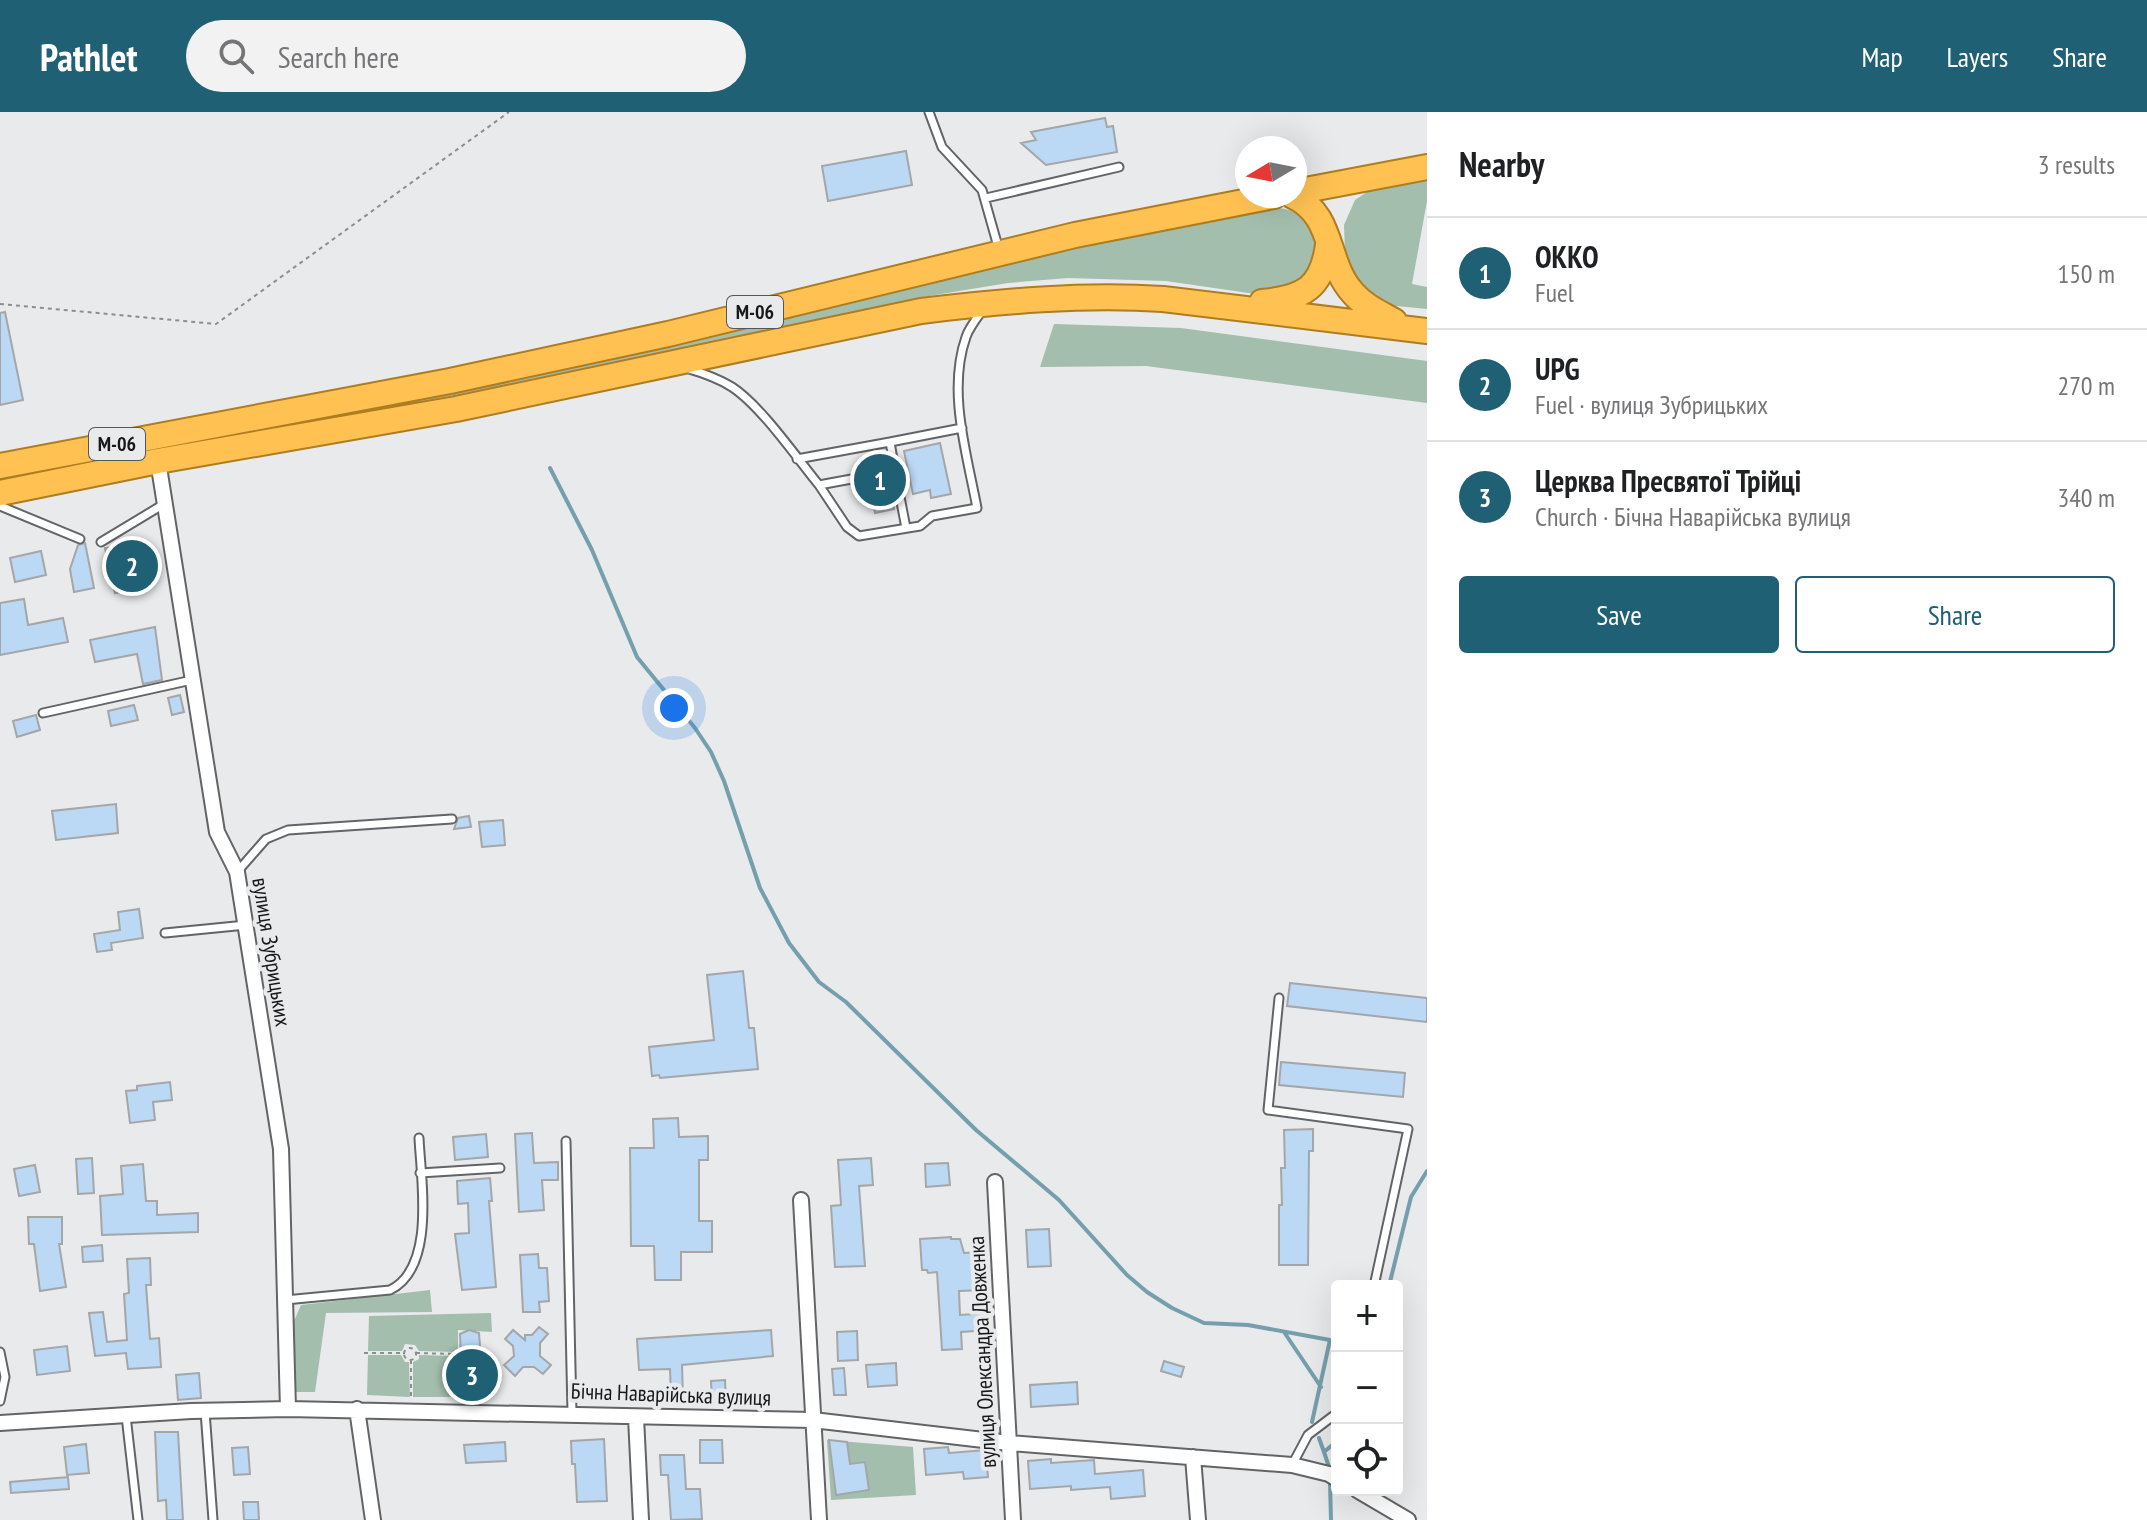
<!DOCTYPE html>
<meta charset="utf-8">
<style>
body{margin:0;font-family:"PT Sans Narrow",sans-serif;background:#f2f2f2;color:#202124}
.controls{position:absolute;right:24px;bottom:24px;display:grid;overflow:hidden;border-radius:8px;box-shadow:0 8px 32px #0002}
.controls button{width:72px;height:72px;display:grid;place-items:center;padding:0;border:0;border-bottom:2px solid #e0e0e0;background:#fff;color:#202124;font:40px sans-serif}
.compass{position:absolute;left:1235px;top:24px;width:72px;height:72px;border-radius:50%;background:#fff;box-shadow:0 8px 32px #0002;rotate:260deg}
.you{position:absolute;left:674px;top:596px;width:28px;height:28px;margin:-20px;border:6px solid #fff;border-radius:50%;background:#1a73e8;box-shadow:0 0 0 12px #1a73e833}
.badge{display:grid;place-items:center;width:52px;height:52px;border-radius:50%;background:#1f6074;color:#fff;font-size:26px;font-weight:700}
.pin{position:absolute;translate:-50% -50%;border:4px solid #fff;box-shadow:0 2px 8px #0006}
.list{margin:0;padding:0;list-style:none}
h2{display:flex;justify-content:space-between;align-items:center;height:104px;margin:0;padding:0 32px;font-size:34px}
h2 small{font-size:26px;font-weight:400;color:#757577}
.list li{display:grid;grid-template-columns:52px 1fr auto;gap:24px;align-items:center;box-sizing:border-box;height:112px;padding:0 32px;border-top:2px solid #e0e0e0}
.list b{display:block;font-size:30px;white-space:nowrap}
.list p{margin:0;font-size:26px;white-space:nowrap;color:#757577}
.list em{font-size:26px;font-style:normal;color:#757577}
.actions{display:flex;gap:16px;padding:24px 32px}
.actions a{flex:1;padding:18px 0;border:2px solid #1f6074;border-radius:8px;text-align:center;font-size:28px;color:#1f6074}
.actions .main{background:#1f6074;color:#fff}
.icon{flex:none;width:44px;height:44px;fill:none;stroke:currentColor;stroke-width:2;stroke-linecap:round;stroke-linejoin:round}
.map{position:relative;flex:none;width:1427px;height:1408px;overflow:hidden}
header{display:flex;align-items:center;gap:48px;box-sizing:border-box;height:112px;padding:0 40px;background:#1f6074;color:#fff}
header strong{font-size:38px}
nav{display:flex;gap:44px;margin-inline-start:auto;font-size:28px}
.search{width:560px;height:72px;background:#f2f2f2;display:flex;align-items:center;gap:20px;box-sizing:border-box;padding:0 28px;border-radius:44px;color:#757577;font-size:30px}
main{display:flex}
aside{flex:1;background:#fff}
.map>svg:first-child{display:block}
</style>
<header>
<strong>Pathlet</strong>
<div class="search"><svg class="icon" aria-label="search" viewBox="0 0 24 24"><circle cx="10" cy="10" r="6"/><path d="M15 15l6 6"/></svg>Search here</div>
<nav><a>Map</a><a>Layers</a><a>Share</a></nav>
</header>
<main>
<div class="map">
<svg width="1427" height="1408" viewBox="0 0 1427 1408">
<rect width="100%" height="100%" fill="#e8eaec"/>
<path fill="#a3bead" d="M1427,65V89L1412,172L1427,175V197L1387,193L1352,168L1345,141L1344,113L1355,88L1373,76Z
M1279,96C1301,99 1308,111 1319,129L1310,168L1269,184L1166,169L1068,166L1008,171L917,186L603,254L0,372V363L1002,151Z
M1054,212L1181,216L1427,249V291L1146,254L1040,255Z
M430,1178L432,1200L326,1201L315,1280H293L294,1209L301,1193Z
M491,1201L492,1220L458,1218V1240L419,1239L415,1233L405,1232L402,1239H368L369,1204Z
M368,1243H401L405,1250H409L410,1285L367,1283Z
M419,1243L458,1244V1285H413V1250L419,1247Z
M827,1328L913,1335L916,1383L831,1388Z"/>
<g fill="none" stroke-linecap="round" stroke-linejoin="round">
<path stroke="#769fad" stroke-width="4" d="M550,356L592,438L637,545L695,616L711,640L724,669L760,776L789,831L819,870L846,890L976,1018L1059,1088L1127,1163L1147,1180L1172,1196L1204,1211L1248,1213L1330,1228L1312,1310
M1389,1174L1411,1085L1427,1059
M1284,1220L1321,1275
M1319,1326L1324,1340
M1329,1355L1324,1340L1337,1329
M1330,1370L1331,1408"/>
</g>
<path fill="#bbd8f4" stroke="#a4a6a8" stroke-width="2" d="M1105,6L1107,15L1113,14L1117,40L1046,53L1021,31L1036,28L1031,20Z
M906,39L912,73L828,89L822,54Z
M5,200L23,288L0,293V201Z
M940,331L951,382L931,386L930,378L913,382L904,339Z
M883,343L885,354L866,358L864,347Z
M888,367L894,397L875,401L869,370Z
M85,431L94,476L74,480L70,457L78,433Z
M147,431L153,474L115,481L105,436Z
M41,439L46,463L15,470L10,446Z
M24,487L28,513L63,506L68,530L0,543V491Z
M155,515L162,568L143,572L137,542L95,550L90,528Z
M180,583L184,600L172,603L168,586Z
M134,593L138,608L111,614L108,599Z
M36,603L40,618L17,625L13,609Z
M116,692L118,721L56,728L52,699Z
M469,704L471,715L454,717L458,706Z
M503,708L505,733L482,735L479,710Z
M139,797L143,826L111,831L112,838L97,840L94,822L120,818L118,800Z
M743,859L749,916H754L758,957L660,966L659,963L652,964L649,935L714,928L707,863Z
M1290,871L1427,886V910L1287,894Z
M1281,950L1405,961L1403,985L1279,973Z
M170,970L172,988L153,990L155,1008L130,1011L126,979L137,978V974Z
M678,1006L679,1025L708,1024V1048H699V1109H712V1140H681V1168H655L654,1134H631L630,1036H654L653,1007Z
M1313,1017V1039H1309L1308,1153H1279V1093H1282L1281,1056H1285L1284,1018Z
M532,1021L534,1051L558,1050V1068H542L544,1098L519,1100L515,1022Z
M486,1022L488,1045L455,1048L453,1025Z
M92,1046L94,1081L78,1082L76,1047Z
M871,1046L873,1073L859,1074L865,1154L835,1155L831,1094L841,1093L838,1048Z
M948,1051L950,1073L926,1075L925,1052Z
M143,1052L146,1089H157V1103L198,1101V1120L102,1123L100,1084L123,1082L121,1054Z
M35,1053L40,1080L19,1084L14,1057Z
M490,1066L492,1089H489L496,1175L462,1178L455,1122L469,1121L468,1091L458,1092L457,1069Z
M28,1105H62V1132H59L66,1175L40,1179L34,1132H29Z
M1049,1117L1051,1154L1028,1155L1026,1118Z
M951,1125V1127H960L964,1141L978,1140L979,1161H985L986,1178L959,1179L960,1203L988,1201L989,1218L961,1220L962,1237L942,1238L937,1160L928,1161L927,1158H922L920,1127Z
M102,1133L103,1149L83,1150L82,1135Z
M538,1142L539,1156H547L549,1189L539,1190L540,1200H523L520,1143Z
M150,1146L151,1173H146L150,1227L159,1226L161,1255L128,1257L126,1241L95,1244L89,1201L103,1200L107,1230L127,1228L124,1182L129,1181L127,1147Z
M539,1215L548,1222L540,1231V1244L551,1253L543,1262L534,1255H523L515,1264L504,1253L514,1244L513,1234L505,1227L513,1218L525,1228V1223H532Z
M469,1218L479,1221L481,1247H476L478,1279L467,1280L465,1247L461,1248L460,1222Z
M771,1218L773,1244L682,1253L683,1287H671L670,1257L639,1258L637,1227Z
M857,1219L858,1248L838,1249L837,1220Z
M67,1234L70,1259L37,1263L34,1238Z
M1164,1249L1184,1255L1181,1265L1161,1259Z
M896,1251L897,1273L868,1275L866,1253Z
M844,1256L846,1283H834L832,1257Z
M199,1261L201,1286L178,1288L176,1263Z
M725,1268L726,1289L712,1290L711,1269Z
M1077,1270L1078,1292L1031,1295L1030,1273Z
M155,1320H178L183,1408H167L166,1388L158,1389Z
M604,1327L607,1389L577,1390L575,1352H572L571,1329Z
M700,1328H722L723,1351H700Z
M829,1328L847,1330L850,1352L865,1350L869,1378L836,1383Z
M505,1330L506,1349L466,1351L464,1333Z
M86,1332L89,1361L67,1363L64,1335Z
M248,1335L250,1362L234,1363L232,1336Z
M948,1335L949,1341L986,1338L988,1365L964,1367L963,1360L926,1363L924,1337Z
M660,1343H684L686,1377H700L702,1407L671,1408L668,1363H661Z
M1051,1347V1351L1094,1348L1095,1362L1143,1358L1145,1384L1111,1387L1110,1375L1071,1378V1374L1030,1377L1028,1349Z
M68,1365L69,1377L11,1381L10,1370Z
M243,1390H258L259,1408H244Z"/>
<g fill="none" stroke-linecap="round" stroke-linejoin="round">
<g stroke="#626466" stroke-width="11">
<path id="service" d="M929,0L942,35L982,78L999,138
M986,86L1119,55
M686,256C703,261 718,266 732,275C761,294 796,345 819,373L895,359L890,330L962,316
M797,347L890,330
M895,359L906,416
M819,373L847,415L859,424L920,414L932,404L977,396C967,342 947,279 966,225C969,216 976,207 982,199
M0,394L80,427
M101,430L164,392
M43,601L192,568
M237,760L266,727L288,718L452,707
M165,821L246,813
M1279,886L1268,998L1408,1017L1374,1174
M566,1029L572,1301
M420,1061L500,1056
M285,1188L390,1178C436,1156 421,1068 419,1026
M0,1240L5,1265L0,1289
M205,1299L213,1408
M126,1304L138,1408
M1292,1353L1308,1323L1337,1301"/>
</g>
<g stroke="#626466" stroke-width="18">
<path id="minor" d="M158,349L217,720L237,760L281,1037L288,1297
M995,1070L1013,1408
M801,1088L819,1408
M357,1297L373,1408
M636,1305L641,1408
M0,1311L191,1299L288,1297L813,1308L1009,1331L1292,1353L1329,1362L1337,1367
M1193,1345L1198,1408
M1357,1378L1408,1408"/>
</g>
<g stroke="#ae7c21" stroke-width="28">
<path id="trunk" d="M1295,80L1427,55
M1293,84C1335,103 1325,151 1353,181C1364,194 1380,201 1394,209
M1262,190C1304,186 1322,176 1328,133
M0,354L450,269L668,222L1075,123L1274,84
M0,381L158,349L456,297L921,199C1002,189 1082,182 1163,187L1427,219"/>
</g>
<path stroke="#8c8d8e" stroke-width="2" stroke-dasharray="4 4" stroke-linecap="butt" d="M0,192L216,212L509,0
M404 1242a6 6 0 1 1 12 0a6 6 0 1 1-12 0Z
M364,1241H404
M416,1241L458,1242
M411,1248V1286"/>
<use href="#service" stroke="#fff" stroke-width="7"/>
<use href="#minor" stroke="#fff" stroke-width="14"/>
<use href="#trunk" stroke="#ffc252" stroke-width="24"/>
</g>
<g text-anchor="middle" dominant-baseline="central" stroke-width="8" stroke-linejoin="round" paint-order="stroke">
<g fill="#e8eaec" stroke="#565758" stroke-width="2">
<rect x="727" y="184" width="56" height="32" rx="6"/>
<rect x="89" y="316" width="56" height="32" rx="6"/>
</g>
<g font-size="20" font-weight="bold" fill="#171818">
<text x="755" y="200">М-06</text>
<text x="117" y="332">М-06</text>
</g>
<g font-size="22" fill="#171818" stroke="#e8eaec">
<text transform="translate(272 840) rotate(81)">вулиця Зубрицьких</text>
<text transform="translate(982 1240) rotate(-93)">вулиця Олександра Довженка</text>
<text transform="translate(671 1282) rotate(2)">Бічна Наварійська вулиця</text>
</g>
</g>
</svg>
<div class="controls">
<button>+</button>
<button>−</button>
<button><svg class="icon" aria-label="locate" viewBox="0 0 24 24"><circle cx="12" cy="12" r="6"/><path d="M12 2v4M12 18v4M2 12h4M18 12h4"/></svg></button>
</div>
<svg class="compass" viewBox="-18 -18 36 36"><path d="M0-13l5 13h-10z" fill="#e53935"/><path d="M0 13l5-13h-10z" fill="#757577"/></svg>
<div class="you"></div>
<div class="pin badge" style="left:880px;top:368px">1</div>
<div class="pin badge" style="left:132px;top:454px">2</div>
<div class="pin badge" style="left:472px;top:1263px">3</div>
</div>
<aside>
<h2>Nearby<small>3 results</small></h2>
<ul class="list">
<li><span class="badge">1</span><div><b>ОККО</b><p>Fuel</p></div><em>150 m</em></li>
<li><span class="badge">2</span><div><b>UPG</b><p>Fuel · вулиця Зубрицьких</p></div><em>270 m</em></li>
<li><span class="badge">3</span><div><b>Церква Пресвятої Трійці</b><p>Church · Бічна Наварійська вулиця</p></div><em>340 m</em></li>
</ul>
<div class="actions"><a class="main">Save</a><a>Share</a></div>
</aside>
</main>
